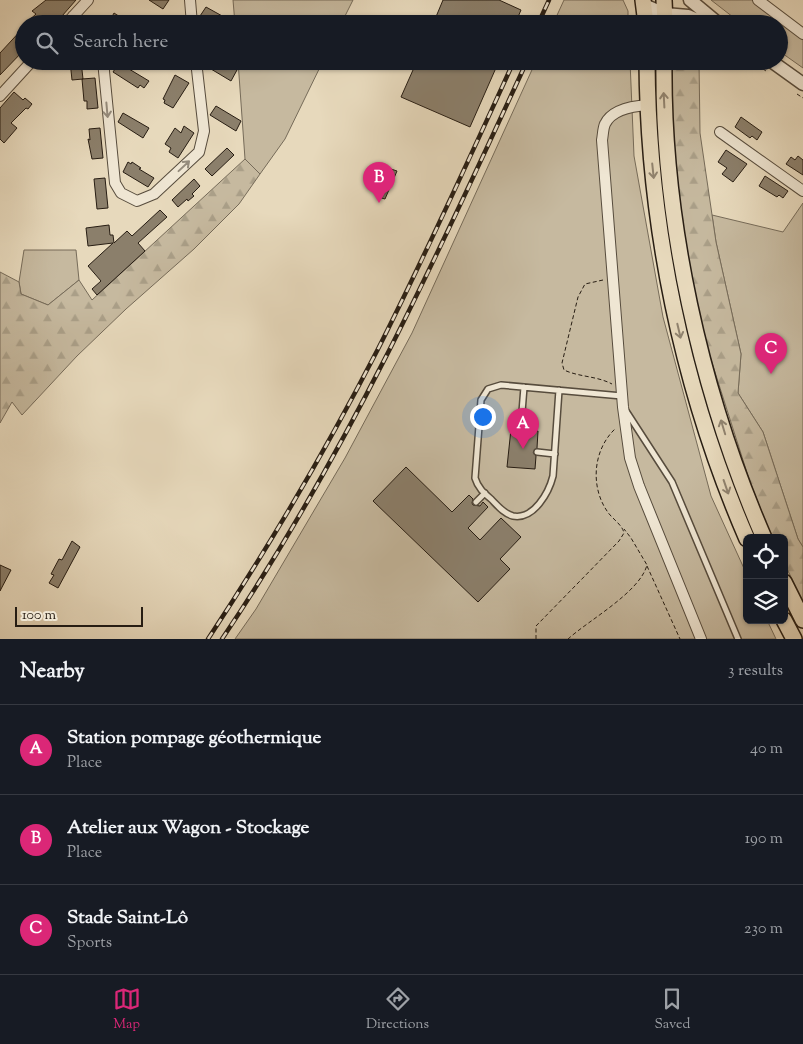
<!DOCTYPE html>
<meta charset="utf-8">
<style>
body{margin:0;font-family:"Sorts Mill Goudy",serif;background:#20242c;color:#f1f3f6}
.controls{position:absolute;right:15px;bottom:15px;display:grid;overflow:hidden;border-radius:8px;box-shadow:0 1px 4px #0004}
.controls button{width:45px;height:45px;display:grid;place-items:center;padding:0;border:0;border-bottom:1px solid #363941;background:#171b24;color:#f1f3f6;font:25px sans-serif}
.scale{position:absolute;left:15px;bottom:12px;width:128px;box-sizing:border-box;padding-left:5px;border:2px solid #271d13;border-top:0;font-size:14px;line-height:18px;white-space:nowrap;color:#271d13;-webkit-text-stroke:4px #efe6d3;paint-order:stroke}
.you{position:absolute;left:482px;top:416px;width:18px;height:18px;margin:-12px;border:4px solid #fff;border-radius:50%;background:#1a73e8;box-shadow:0 0 0 8px #1a73e833}
.badge{display:grid;place-items:center;width:32px;height:32px;border-radius:50%;background:#db2777;color:#fff;font-size:16px;font-weight:700}
.pin{position:absolute;translate:-50% -41px;filter:drop-shadow(0 1px 2px #0008)}
.pin::after{content:'';position:absolute;top:26px;width:18px;height:15px;background:inherit;clip-path:polygon(0 0,100% 0,50% 100%)}
.list{margin:0;padding:0;list-style:none}
h2{display:flex;justify-content:space-between;align-items:center;height:65px;margin:0;padding:0 20px;font-size:21px}
h2 small{font-size:16px;font-weight:400;color:#9ea1a6}
.list li{display:grid;grid-template-columns:32px 1fr auto;gap:15px;align-items:center;box-sizing:border-box;height:90px;padding:0 20px;border-top:1px solid #363941}
.list b{display:block;font-size:19px;white-space:nowrap}
.list p{margin:0;font-size:16px;white-space:nowrap;color:#9ea1a6}
.list em{font-size:16px;font-style:normal;color:#9ea1a6}
.icon{flex:none;width:28px;height:28px;fill:none;stroke:currentColor;stroke-width:2;stroke-linecap:round;stroke-linejoin:round}
.map{position:relative;flex:none;width:803px;height:639px;overflow:hidden}
.search{position:absolute;background:#171b24;box-shadow:0 1px 4px #0004;left:15px;right:15px;top:15px;height:55px;display:flex;align-items:center;gap:12px;box-sizing:border-box;padding:0 18px;border-radius:28px;color:#9ea1a6;font-size:19px}
.sheet{height:335px;background:#171b24}
nav{display:flex;justify-content:space-around;align-items:center;box-sizing:border-box;height:70px;border-top:1px solid #363941;background:#171b24;font-size:14px;color:#9ea1a6}
nav a{display:grid;justify-items:center;gap:2px}
nav .on{color:#db2777}
.map>svg:first-child{display:block}
</style>
<div class="map">
<svg width="803" height="639" viewBox="0 0 803 639">
<defs>
<pattern id="forest-firs" width="22" height="20" patternUnits="userSpaceOnUse" patternTransform="scale(1.25)"><rect width="22" height="20" fill="#c6b99f"/><path d="M5 1l3.5 6h-7zM16 11l3.5 6h-7z" fill="#aa9f88"/></pattern>
</defs>
<rect width="100%" height="100%" fill="#e7d9bc"/>
<filter id="stains"><feTurbulence type="fractalNoise" baseFrequency=".004" numOctaves="4"/><feColorMatrix values="0 0 0 0 .2 0 0 0 0 .09 0 0 0 0 .02 0 0 0 .5 -.17"/></filter>
<radialGradient id="worn" r=".72"><stop offset=".6" stop-color="#630" stop-opacity="0"/><stop offset="1" stop-color="#630" stop-opacity=".3"/></radialGradient>
<path fill="#c6b99f" stroke="#766b59" d="M233,0H353L341,24H235Z
M564,0H623L628,11V24H553Z
M711,0H752L803,38V68L779,51V24H742Z
M238,61H323L285,139L260,174L245,159Z
M536,61H630L634,156L663,317L711,496L747,575V620H767L776,639H235L256,609L345,458L412,333Z
M803,203V547L798,539L763,432L738,393L741,354L716,242L712,215L783,232Z
M24,250H76L79,280L48,305L21,294L19,282Z"/>
<path fill="url(#forest-firs)" stroke="#766b59" d="M672,61H699L700,133L716,242L741,354L738,393L763,432L798,539L803,547V601L784,563V538H772L750,482L699,322L681,222L673,143Z
M245,159L260,174L239,204L194,249L126,309L77,356L22,415L12,402L0,423V272L19,282L21,294L48,305L79,280L92,300Z"/>
<path fill="#8b7f6b" stroke="#271d13" d="M46,0H76L55,24H25L36,14L32,11Z
M149,0H169L163,9Z
M443,0H499L521,10L515,24H433Z
M206,7L224,17L234,24H213L200,16Z
M114,13L131,24H108Z
M24,27V50L0,75V53Z
M70,61H81L83,79L72,80Z
M208,61H223L237,70L231,81L206,66Z
M417,61H499L470,127L401,97Z
M119,63L149,81L144,88L140,85L138,88L113,72Z
M175,75L189,83L173,108L164,103L165,100L163,99Z
M95,78L98,108L87,109V101H84L82,79Z
M14,92L23,100L25,98L32,104L28,109L26,108L11,123L17,128L4,143L0,139V108Z
M216,106L241,121L236,131L210,115Z
M123,113L149,128L143,138L118,122Z
M741,117L762,132L757,140L752,136L750,138L735,127Z
M184,126L194,133L178,158L169,152L171,148L165,144L175,128L181,133Z
M100,128L103,158L92,159L88,139L90,140L89,129Z
M227,148L234,155L212,176L205,169Z
M726,150L747,164L733,182L722,174L727,168L718,162Z
M798,156L803,160V175L786,164L791,157L795,160Z
M128,162L131,164L132,162L141,168L139,169L154,178L148,187L123,172Z
M391,169L397,171L385,199L378,197Z
M765,176L788,191L783,198L779,195L777,197L759,186Z
M105,178L108,208L97,209L94,179Z
M194,179L200,186L192,194L194,196L188,201L187,199L178,207L172,200Z
M160,210L167,217L138,243L145,251L97,295L92,289L101,281L88,266L113,243L88,246L86,228L109,225L110,235H113L114,243L127,231L132,236Z
M514,412H518L521,416H524L526,413H533L531,431H538L537,448L533,452L536,456L535,469L507,467L511,429H513Z
M406,467L452,512L469,495L473,499L472,503L473,505L480,506L483,502L488,507L468,528L480,540L501,518L521,537L500,559L510,569L478,602L373,501Z
M72,541L80,547L58,588L49,583L54,575L51,574L59,559L62,560Z
M0,565L11,570L0,591Z"/>
<g fill="none" stroke-linecap="round" stroke-linejoin="round">
<g stroke="#574c3d" stroke-width="8">
<path id="service" d="M559,390L553,476C549,492 534,520 513,516C504,514 497,505 491,499C484,493 478,488 475,478L481,400L488,389L501,385L622,396
M626,411L672,482L738,639
M522,412L524,387
M537,452L555,454
M476,502L485,493"/>
</g>
<g stroke="#574c3d" stroke-width="12">
<path id="minor" d="M190,0L192,24
M758,0L803,34
M73,16L81,24
M66,24L88,0
M103,61L115,183L121,193L137,201L154,194L199,152L204,131L196,61
M0,96L32,61
M648,105C633,106 612,109 605,124C603,128 603,135 602,140L623,407L630,458L639,486L701,639
M720,132L803,191"/>
</g>
<g stroke="#574c3d" stroke-width="15">
<path id="tertiary" d="M690,0L719,24
M644,5L665,14L688,16L697,20L719,24
M771,61L803,84"/>
</g>
<g stroke="#271d13" stroke-width="18">
<path id="primary" d="M643,0L646,24
M664,0L665,24
M647,61C648,224 682,389 747,539
M664,61C662,220 701,393 764,538
M784,582L803,620
M784,620L794,639"/>
</g>
<path stroke="#271d13" stroke-width="1" stroke-dasharray="4 2.5" stroke-linecap="butt" d="M752,61L766,71
M797,94L803,98
M603,280L585,284L578,297L562,363L564,370C579,377 597,376 612,384
M647,566L680,639
M536,639V626L619,541L624,533C622,524 612,519 607,511C590,486 593,449 616,428
M568,639C589,620 640,592 647,565L631,538L624,529"/>
<use href="#service" stroke="#efe6d3" stroke-width="5"/>
<use href="#minor" stroke="#efe6d3" stroke-width="10"/>
<use href="#tertiary" stroke="#efe6d3" stroke-width="12"/>
<use href="#primary" stroke="#e7d9bc" stroke-width="15"/>
<g stroke="#271d13" stroke-width="4.5">
<path id="rail" d="M538,24L549,0
M208,639C270,545 327,448 378,349C426,254 470,157 514,61
M222,639C344,458 436,259 527,61"/>
</g>
<use href="#rail" stroke="#efe6d3" stroke-width="2.5" stroke-dasharray="8" stroke-linecap="butt"/>
</g>
<defs><path id="oneway-shaft" d="M-6 0H5M1.5-3L5.5 0L1.5 3" fill="none" stroke-width="1.6" stroke-linecap="round" stroke-linejoin="round" transform="scale(1.25)"/></defs>
<g stroke="#918470">
<use href="#oneway-shaft" transform="translate(664 100) rotate(-93)"/>
<use href="#oneway-shaft" transform="translate(653 171) rotate(84)"/>
<use href="#oneway-shaft" transform="translate(679 331) rotate(77)"/>
<use href="#oneway-shaft" transform="translate(723 427) rotate(-107)"/>
<use href="#oneway-shaft" transform="translate(726 487) rotate(71)"/>
</g>
<g stroke="#958c7d">
<use href="#oneway-shaft" transform="translate(107 110) rotate(85)"/>
<use href="#oneway-shaft" transform="translate(184 166) rotate(-43)"/>
</g>
<rect width="100%" height="100%" filter="url(#stains)"/>
<rect width="100%" height="100%" fill="url(#worn)"/>
</svg>
<div class="controls">
<button><svg class="icon" aria-label="locate" viewBox="0 0 24 24"><circle cx="12" cy="12" r="6"/><path d="M12 2v4M12 18v4M2 12h4M18 12h4"/></svg></button>
<button><svg class="icon" aria-label="layers" viewBox="0 0 24 24"><path d="M12 4l9 5-9 5-9-5zM3 14l9 5 9-5"/></svg></button>
</div>
<div class="scale">100 m</div>
<div class="you"></div>
<div class="pin badge" style="left:523px;top:449px">A</div>
<div class="pin badge" style="left:379px;top:203px">B</div>
<div class="pin badge" style="left:771px;top:374px">C</div>
<div class="search"><svg class="icon" aria-label="search" viewBox="0 0 24 24"><circle cx="10" cy="10" r="6"/><path d="M15 15l6 6"/></svg>Search here</div>
</div>
<section class="sheet">
<h2>Nearby<small>3 results</small></h2>
<ul class="list">
<li><span class="badge">A</span><div><b>Station pompage géothermique</b><p>Place</p></div><em>40 m</em></li>
<li><span class="badge">B</span><div><b>Atelier aux Wagon - Stockage</b><p>Place</p></div><em>190 m</em></li>
<li><span class="badge">C</span><div><b>Stade Saint-Lô</b><p>Sports</p></div><em>230 m</em></li>
</ul>
</section>
<nav>
<a class="on"><svg class="icon" aria-label="map" viewBox="0 0 24 24"><path d="M3 6l6-2 6 2 6-2v14l-6 2-6-2-6 2zM9 4v14M15 6v14"/></svg>Map</a>
<a><svg class="icon" aria-label="directions" viewBox="0 0 24 24"><path d="M12 3l9 9-9 9-9-9zM9 14v-3h6M13 9l2 2-2 2"/></svg>Directions</a>
<a><svg class="icon" aria-label="saved" viewBox="0 0 24 24"><path d="M7 4h10v16l-5-4-5 4z"/></svg>Saved</a>
</nav>
